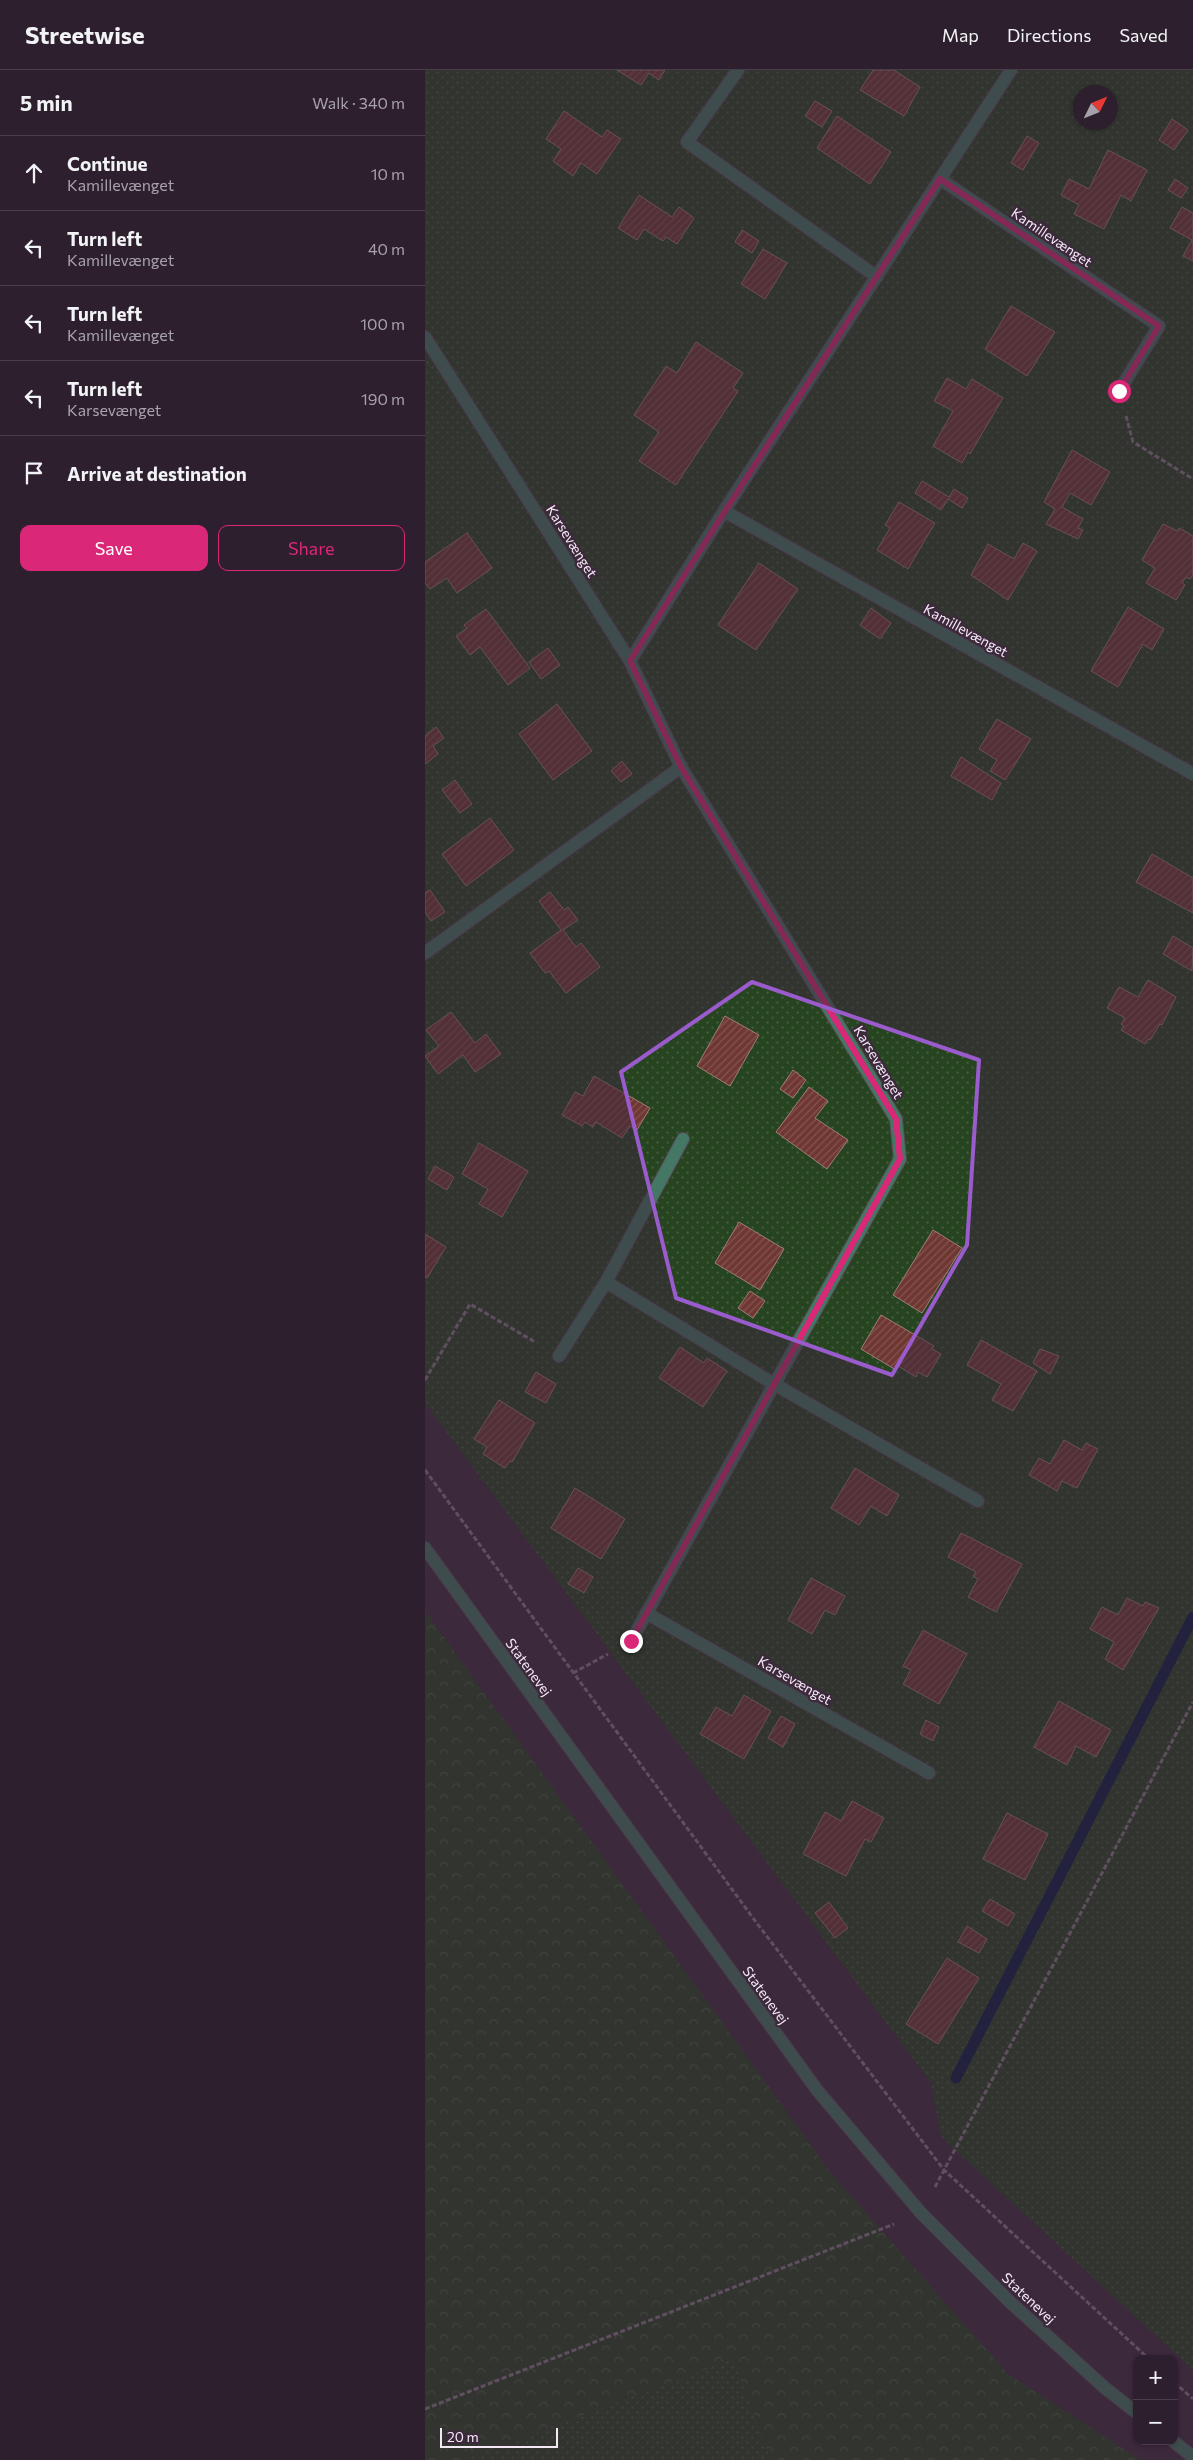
<!DOCTYPE html>
<meta charset="utf-8">
<style>
body{margin:0;font-family:Commissioner,sans-serif;background:#392c39;color:#f1f3f6}
.controls{position:absolute;right:15px;bottom:15px;display:grid;overflow:hidden;border-radius:10px;box-shadow:0 1px 4px #0004}
.controls button{width:45px;height:45px;display:grid;place-items:center;padding:0;border:0;border-bottom:1px solid #483d49;background:#2d1f2d;color:#f1f3f6;font:25px sans-serif}
.compass{position:absolute;left:648px;top:15px;width:45px;height:45px;border-radius:50%;background:#2d1f2d;box-shadow:0 1px 4px #0004;rotate:47deg}
.scale{position:absolute;left:15px;bottom:12px;width:118px;box-sizing:border-box;padding-left:5px;border:2px solid #f6e9f6;border-top:0;font-size:14px;line-height:18px;white-space:nowrap;color:#f6e9f6;-webkit-text-stroke:4px #3c293c;paint-order:stroke}
.stop{position:absolute;width:15px;height:15px;margin:-11px;border:4px solid #db2777;border-radius:50%;background:#fff}
.stop.end{background:#db2777;border-color:#fff;box-shadow:0 1px 5px #0008}
.list{margin:0;padding:0;list-style:none}
h2{display:flex;justify-content:space-between;align-items:center;height:65px;margin:0;padding:0 20px;font-size:21px}
h2 small{font-size:16px;font-weight:400;color:#a7a2aa}
.list li{display:grid;grid-template-columns:32px 1fr auto;gap:15px;align-items:center;box-sizing:border-box;height:75px;padding:0 20px;border-top:1px solid #483d49}
.list b{display:block;font-size:19px;white-space:nowrap}
.list p{margin:0;font-size:16px;white-space:nowrap;color:#a7a2aa}
.list em{font-size:16px;font-style:normal;color:#a7a2aa}
.actions{display:flex;gap:10px;padding:15px 20px}
.actions a{flex:1;padding:11px 0;border:1px solid #db2777;border-radius:10px;text-align:center;font-size:18px;color:#db2777}
.actions .main{background:#db2777;color:#fff}
.icon{flex:none;width:28px;height:28px;fill:none;stroke:currentColor;stroke-width:2;stroke-linecap:round;stroke-linejoin:round}
.map{position:relative;flex:none;width:768px;height:2390px;overflow:hidden}
header{display:flex;align-items:center;gap:30px;box-sizing:border-box;height:70px;padding:0 25px;background:#2d1f2d;border-bottom:1px solid #483d49}
header strong{font-size:24px}
nav{display:flex;gap:28px;margin-inline-start:auto;font-size:18px}
main{display:flex}
aside{flex:1;background:#2d1f2d}
.map>svg:first-child{display:block}
</style>
<header>
<strong>Streetwise</strong>
<nav><a>Map</a><a>Directions</a><a>Saved</a></nav>
</header>
<main>
<aside>
<h2>5 min<small>Walk · 340 m</small></h2>
<ul class="list">
<li><svg class="icon" aria-label="ahead" viewBox="0 0 24 24"><path d="M12 20V5M6 11l6-6 6 6"/></svg><div><b>Continue</b><p>Kamillevænget</p></div><em>10 m</em></li>
<li><svg class="icon" aria-label="left" viewBox="0 0 24 24"><path d="M17 20v-9H6M10 6l-5 5 5 5"/></svg><div><b>Turn left</b><p>Kamillevænget</p></div><em>40 m</em></li>
<li><svg class="icon" aria-label="left" viewBox="0 0 24 24"><path d="M17 20v-9H6M10 6l-5 5 5 5"/></svg><div><b>Turn left</b><p>Kamillevænget</p></div><em>100 m</em></li>
<li><svg class="icon" aria-label="left" viewBox="0 0 24 24"><path d="M17 20v-9H6M10 6l-5 5 5 5"/></svg><div><b>Turn left</b><p>Karsevænget</p></div><em>190 m</em></li>
<li><svg class="icon" aria-label="arrive" viewBox="0 0 24 24"><path d="M6 21V4h12l-3 4 3 4H6"/></svg><div><b>Arrive at destination</b></div></li>
</ul>
<div class="actions"><a class="main">Save</a><a>Share</a></div>
</aside>
<div class="map">
<svg width="768" height="2390" viewBox="0 0 768 2390">
<defs>
<pattern id="green-dots" width="8" height="8" patternUnits="userSpaceOnUse" patternTransform="scale(1.25)"><rect width="8" height="8" fill="#274420"/><path d="M2 2h.1M6 6h.1" fill="none" stroke="#475f41" stroke-width="1.8" stroke-linecap="round"/></pattern>
<pattern id="forest-crowns" width="20" height="18" patternUnits="userSpaceOnUse" patternTransform="scale(1.25)"><rect width="20" height="18" fill="#274420"/><path d="M2 6a3 3 0 1 1 6 0M12 15a3 3 0 1 1 6 0" fill="none" stroke="#475f41"/></pattern>
<pattern id="building-hatch" width="6" height="6" patternUnits="userSpaceOnUse" patternTransform="scale(1.25)"><rect width="6" height="6" fill="#6f3732"/><path d="M-1 1l2-2M0 6l6-6M5 7l2-2" fill="none" stroke="#845450"/></pattern>
</defs>
<rect width="100%" height="100%" fill="#3c293c"/>
<path fill="url(#green-dots)" fill-rule="evenodd" d="M0,0H768V2300L516,2067L506,2013L0,1333ZM656,22H686V52H656Z
M308,2289L346,2390H38Z"/>
<path fill="url(#forest-crowns)" d="M0,1541L406,2103L583,2304L716,2390H346L308,2289L38,2390H0Z"/>
<g fill="none" stroke-linecap="round" stroke-linejoin="round">
<path stroke="#031a41" stroke-width="11" d="M531,2008L768,1547"/>
</g>
<path fill="url(#building-hatch)" stroke="#9f7d79" d="M192,0H240L234,10L224,3L216,15Z
M448,0H469L495,17L479,46L435,20Z
M390,31L407,41L397,57L380,46Z
M139,41L177,67L182,60L196,69L172,104L156,93L148,106L128,91L136,79L121,69Z
M412,46L466,82L445,114L392,78Z
M747,49L763,60L749,80L734,70Z
M602,66L614,73L598,100L586,93Z
M683,80L722,100L706,131L696,125L679,159L649,144L654,135L636,125L644,109L664,119Z
M750,109L763,118L756,128L743,120Z
M214,125L247,147L254,137L269,148L252,174L241,167L238,171L219,159L212,170L193,158Z
M757,137L768,143V191L758,186L767,170L745,158Z
M317,160L334,171L327,183L310,172Z
M338,179L362,193L340,229L316,214Z
M586,236L630,262L602,306L560,279Z
M271,272L318,303L308,318L313,321L251,415L214,391L234,362L209,345L241,296L252,303Z
M522,308L541,319L547,309L578,328L545,384L543,382L537,393L508,376L528,341L509,331Z
M647,380L685,402L666,435L645,423L637,437L658,449L653,458L658,460L653,469L621,454L630,439L619,432Z
M497,411L524,427L529,419L543,428L537,438L523,429L516,440L490,423Z
M474,432L510,453L483,499L452,480L465,458L460,455Z
M738,454L752,461L754,458L768,466V505L765,509L761,507L757,513L760,515L751,530L721,513L730,498L717,490Z
M42,463L67,498L32,523L22,508L5,519L0,513V492Z
M598,473L612,481L583,530L546,505L563,474L589,489Z
M334,493L373,519L331,580L293,555Z
M703,537L739,559L727,580L718,574L693,617L666,601Z
M446,538L466,553L455,569L435,555Z
M61,539L105,598L83,615L55,577L45,585L31,566L42,558L39,555Z
M123,578L135,595L116,609L104,592Z
M132,634L167,681L128,710L94,664Z
M572,649L606,669L580,710L565,701L572,690L554,679Z
M11,657L19,668L8,676L13,684L0,694V666Z
M536,687L576,713L567,730L526,706Z
M197,691L207,704L196,712L186,701Z
M30,710L47,734L35,743L17,720Z
M65,748L89,780L41,816L17,784Z
M727,784L768,808V843L711,812Z
M5,820L20,842L6,851L0,842V823Z
M125,822L139,840L143,837L153,850L138,860L151,877L156,873L175,897L141,923L124,901L120,903L105,883L136,860L114,831Z
M748,866L768,878L767,901L738,884Z
M723,910L751,927L737,955L735,954L725,970L723,969L720,974L696,960L699,956L696,954L700,948L682,938L694,917L713,927Z
M26,942L50,973L61,964L76,984L50,1002L38,985L13,1004L0,986L14,976L1,960Z
M300,946L334,965L305,1016L272,996Z
M368,1000L381,1010L368,1028L355,1019Z
M169,1006L225,1038L212,1060L205,1056L197,1068L171,1052L168,1057L160,1052L157,1056L137,1045L150,1022L158,1026Z
M384,1017L403,1031L390,1048L423,1070L402,1099L351,1062Z
M54,1073L103,1101L77,1147L54,1134L63,1119L37,1104Z
M10,1096L29,1107L22,1120L3,1109Z
M314,1152L359,1179L335,1220L290,1193Z
M508,1160L537,1178L497,1243L468,1225Z
M0,1164L21,1177L2,1208L0,1207Z
M325,1221L340,1231L328,1248L313,1238Z
M456,1245L509,1276L507,1279L516,1284L502,1307L493,1302L491,1307L473,1296L471,1300L436,1279Z
M556,1270L612,1301L588,1341L567,1330L576,1314L542,1295Z
M255,1277L279,1293L282,1288L302,1301L278,1337L234,1308Z
M615,1279L634,1286L625,1304L608,1293Z
M111,1302L131,1314L121,1333L100,1322Z
M74,1330L110,1353L87,1392L85,1391L80,1398L58,1384L62,1377L49,1369Z
M639,1370L657,1380L661,1373L673,1379L652,1418L637,1411L632,1421L604,1405L614,1388L625,1394Z
M430,1398L474,1425L462,1446L446,1436L434,1455L406,1438Z
M150,1418L200,1449L176,1489L126,1458Z
M536,1463L597,1494L571,1542L543,1527L553,1509L548,1506L551,1502L523,1487Z
M153,1498L168,1507L159,1523L143,1514Z
M386,1508L420,1526L410,1545L400,1540L387,1564L363,1550Z
M702,1528L718,1536L720,1532L734,1538L698,1600L680,1589L689,1572L665,1559L677,1537L693,1545Z
M498,1560L542,1584L514,1634L478,1614L486,1600L478,1596Z
M319,1625L346,1641L319,1689L275,1664L291,1637L307,1646Z
M634,1631L686,1660L671,1687L651,1676L642,1695L609,1677Z
M356,1646L370,1654L358,1677L343,1668Z
M501,1650L514,1657L508,1671L495,1664Z
M427,1731L459,1748L446,1772L440,1769L421,1806L378,1784L400,1742L416,1751Z
M582,1743L623,1764L600,1810L558,1789Z
M565,1829L590,1844L583,1856L557,1841Z
M404,1832L423,1858L410,1868L390,1843Z
M542,1856L562,1869L554,1883L533,1872Z
M522,1888L554,1908L513,1974L481,1954Z"/>
<g fill="none" stroke-linecap="round" stroke-linejoin="round">
<g stroke="#5a485a" stroke-width="14">
<path id="minor" d="M313,0L262,72L452,207
M515,109L734,256L694,321
M0,267L205,591L256,697L471,1049L475,1089L206,1571
M299,441L768,704
M205,591L299,441L586,0
M0,883L256,697
M258,1069L181,1212L349,1314L553,1431
M134,1286L181,1212
M0,1478L392,2020L496,2143L585,2232L680,2318L712,2343
M221,1543L504,1703
M748,2371L768,2387"/>
</g>
<path stroke="#8c7c8c" stroke-width="3" stroke-dasharray="5 2.5" stroke-linecap="butt" d="M701,346L708,372L768,409
M0,1310L45,1234L110,1272
M0,1400L328,1848L519,2100L724,2289
M148,1603L183,1584
M510,2117L768,1632
M749,2312L768,2329
M0,2339L469,2154"/>
<use href="#minor" stroke="#447764" stroke-width="12"/>
</g>
<g fill="none" stroke-linecap="round" stroke-linejoin="round">
<path stroke="#db2777" stroke-width="6" d="M206,1571L475,1089L471,1049L256,697L205,591L300,441L515,109L734,256L694,321"/>
</g>
<path d="M0 0H768V2390H0ZM327,912L554,990L542,1175L467,1305L251,1228L196,1002Z" fill="#3c293c" fill-opacity=".55" fill-rule="evenodd"/>
<path fill="none" stroke="#9a5bcd" stroke-width="4" stroke-linejoin="round" d="M327,912L554,990L542,1175L467,1305L251,1228L196,1002Z"/>
<g text-anchor="middle" dominant-baseline="central" stroke-width="4.5" stroke-linejoin="round" paint-order="stroke">
<g font-size="14" fill="#f6e9f6" stroke="#3c293c">
<text transform="translate(627 167) rotate(34)">Kamillevænget</text>
<text transform="translate(147 471) rotate(58)">Karsevænget</text>
<text transform="translate(541 560) rotate(29)">Kamillevænget</text>
<text transform="translate(454 992) rotate(59)">Karsevænget</text>
<text transform="translate(104 1597) rotate(54)">Statenevej</text>
<text transform="translate(370 1610) rotate(30)">Karsevænget</text>
<text transform="translate(341 1925) rotate(54)">Statenevej</text>
<text transform="translate(604 2228) rotate(43)">Statenevej</text>
</g>
</g>
</svg>
<div class="controls">
<button>+</button>
<button>−</button>
</div>
<svg class="compass" viewBox="-18 -18 36 36"><path d="M0-13l5 13h-10z" fill="#e53935"/><path d="M0 13l5-13h-10z" fill="#a7a2aa"/></svg>
<div class="scale">20 m</div>
<div class="stop" style="left:694px;top:321px"></div>
<div class="stop end" style="left:206px;top:1571px"></div>
</div>
</main>
